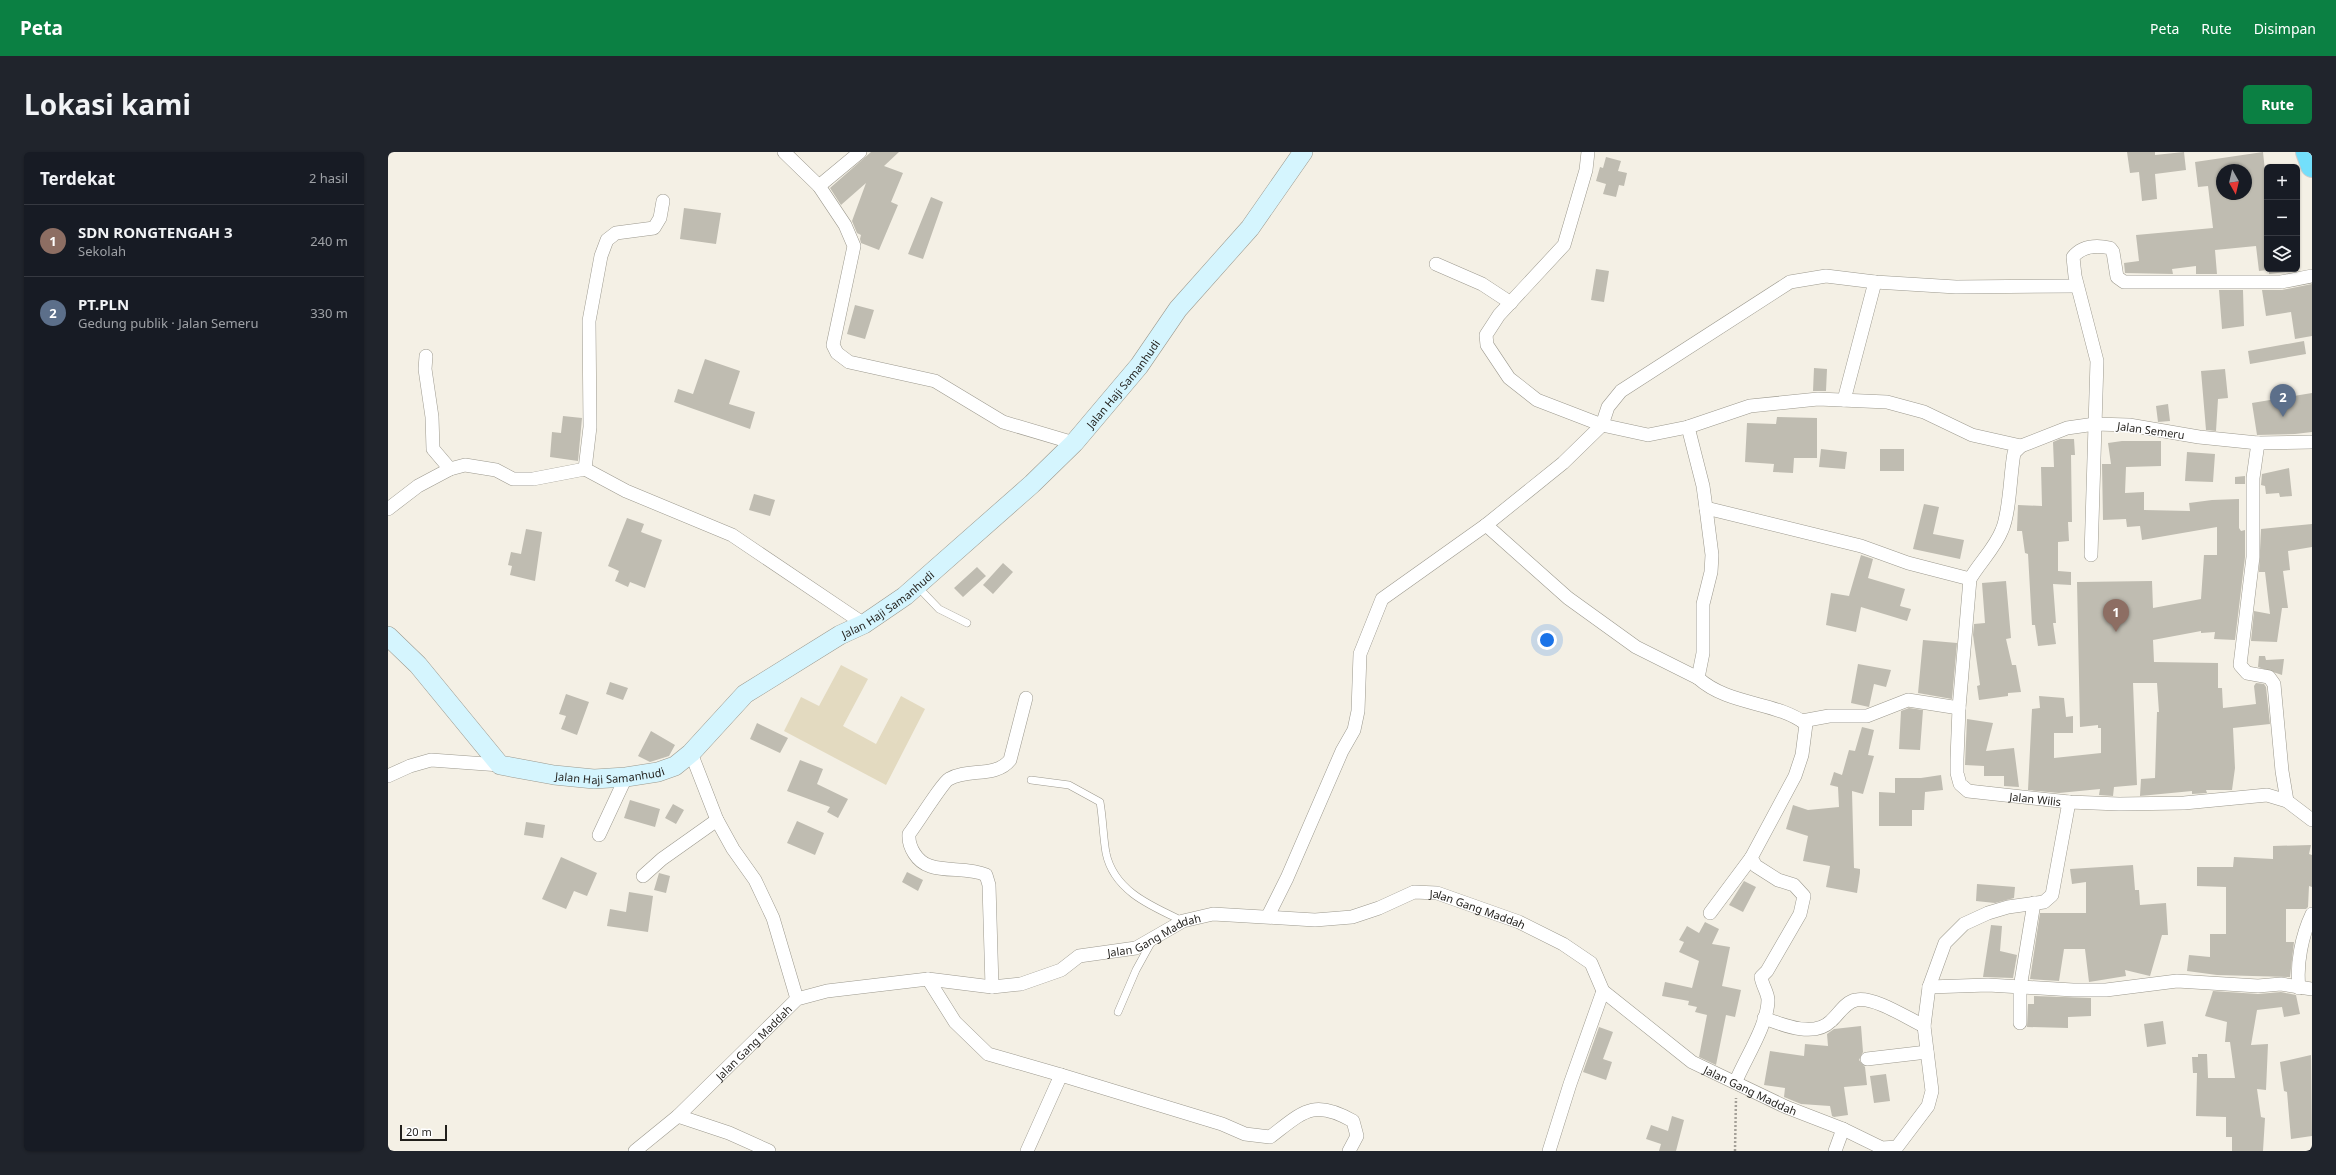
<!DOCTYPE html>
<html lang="id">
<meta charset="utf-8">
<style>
body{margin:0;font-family:"Noto Sans",sans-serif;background:#20242c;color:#f1f3f6}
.controls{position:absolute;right:12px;top:12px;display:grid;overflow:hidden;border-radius:6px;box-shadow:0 1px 3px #0004}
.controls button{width:36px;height:36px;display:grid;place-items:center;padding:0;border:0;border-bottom:1px solid #363941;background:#171b24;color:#f1f3f6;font:20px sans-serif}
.compass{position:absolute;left:1828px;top:12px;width:36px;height:36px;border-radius:50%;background:#171b24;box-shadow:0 1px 3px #0004;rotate:172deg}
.scale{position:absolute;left:12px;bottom:10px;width:47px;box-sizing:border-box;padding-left:4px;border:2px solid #211f1b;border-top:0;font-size:11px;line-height:14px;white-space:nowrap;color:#211f1b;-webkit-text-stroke:3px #fff;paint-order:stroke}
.you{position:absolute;left:1159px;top:488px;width:14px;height:14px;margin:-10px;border:3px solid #fff;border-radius:50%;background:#1a73e8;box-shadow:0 0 0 6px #1a73e833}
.badge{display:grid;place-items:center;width:26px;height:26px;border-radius:50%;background:#0b8043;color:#fff;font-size:13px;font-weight:700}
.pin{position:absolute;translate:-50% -33px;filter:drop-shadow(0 1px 2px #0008)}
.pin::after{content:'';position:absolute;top:21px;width:14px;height:12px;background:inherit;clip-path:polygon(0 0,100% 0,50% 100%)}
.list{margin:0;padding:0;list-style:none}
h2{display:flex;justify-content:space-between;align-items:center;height:52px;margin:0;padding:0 16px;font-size:17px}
h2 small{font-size:13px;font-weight:400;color:#9ea1a6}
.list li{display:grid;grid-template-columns:26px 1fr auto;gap:12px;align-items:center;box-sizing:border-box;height:72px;padding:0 16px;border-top:1px solid #363941}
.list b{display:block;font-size:15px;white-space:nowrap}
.list p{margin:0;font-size:13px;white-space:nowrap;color:#9ea1a6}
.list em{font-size:13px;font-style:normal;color:#9ea1a6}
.icon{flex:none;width:22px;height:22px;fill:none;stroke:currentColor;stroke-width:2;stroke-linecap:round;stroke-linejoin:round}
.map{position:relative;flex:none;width:1924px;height:999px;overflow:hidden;border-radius:6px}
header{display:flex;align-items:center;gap:24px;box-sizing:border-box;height:56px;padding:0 20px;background:#0b8043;color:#fff}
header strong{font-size:19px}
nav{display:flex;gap:22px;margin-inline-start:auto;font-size:14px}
.intro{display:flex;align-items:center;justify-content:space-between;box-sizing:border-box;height:96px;padding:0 24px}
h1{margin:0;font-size:28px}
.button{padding:10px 18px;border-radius:6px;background:#0b8043;color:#fff;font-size:14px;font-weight:700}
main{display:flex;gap:24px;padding:0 24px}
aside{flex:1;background:#171b24;border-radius:6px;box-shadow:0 1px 3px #0004}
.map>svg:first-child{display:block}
</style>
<header>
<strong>Peta</strong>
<nav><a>Peta</a><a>Rute</a><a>Disimpan</a></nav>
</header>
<div class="intro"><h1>Lokasi kami</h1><a class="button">Rute</a></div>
<main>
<aside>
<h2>Terdekat<small>2 hasil</small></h2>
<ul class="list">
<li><span class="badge" style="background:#8d6e63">1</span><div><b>SDN RONGTENGAH 3</b><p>Sekolah</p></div><em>240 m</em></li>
<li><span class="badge" style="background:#5c6f8a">2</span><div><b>PT.PLN</b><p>Gedung publik · Jalan Semeru</p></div><em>330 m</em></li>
</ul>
</aside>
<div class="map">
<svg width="1924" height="999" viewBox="0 0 1924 999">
<rect width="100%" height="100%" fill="#f4f0e5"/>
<path fill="#e3dac0" d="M453,513L480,527L455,574L488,592L513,544L537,557L498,633L396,579L413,545L431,554Z"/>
<path fill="#bfbcb1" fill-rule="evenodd" d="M483,0H511L496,14L515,21L503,50L510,53L491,98L473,91L472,87L473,83L469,81L464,69L478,31L453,53L442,36Z
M1739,0H1767V3L1796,0L1798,18L1767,22L1769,47L1754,49L1751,20L1742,21Z
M1875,0L1877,19H1879V118L1871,119L1868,94L1827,98L1829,122H1808V114L1784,117L1785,122L1737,121L1736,111L1751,109L1748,83L1825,76L1820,34L1810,35L1807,10ZM1834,18H1858V42H1834Z
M1218,5L1233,9L1230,19L1239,21L1236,34L1231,33L1228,45L1215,42L1218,32L1208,29L1212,15L1215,16Z
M543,45L555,50L535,107L520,102Z
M296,56L333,61L328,92L292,87Z
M1208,117L1221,119L1216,150L1203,148Z
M1881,117H1906L1907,119L1881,122Z
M1924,132V184L1907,187L1903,160L1878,164L1874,138H1894Z
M1831,138H1855L1856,174L1834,177Z
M467,153L486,158L477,187L459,182Z
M1916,189L1918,202L1862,212L1860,199Z
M317,207L352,219L341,252L367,260L362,277L286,250L290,237L305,242Z
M1426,216L1439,217L1438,239H1425Z
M1837,217L1840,246L1830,247L1828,279L1818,278L1813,219Z
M1924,241V280L1907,282L1869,283L1864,251Z
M1780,252L1782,269L1770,270L1768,254Z
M175,264L194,266L190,309L162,305L164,280L173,281Z
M1389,265L1429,266V306H1406L1405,321L1385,320L1386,312L1357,310L1359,271L1388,272Z
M1672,287H1686L1687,303H1683L1684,370H1680L1681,389L1670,390V419L1683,420V433L1665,432L1668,471H1665L1668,492L1650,494L1647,473H1644L1640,402L1637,401L1634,379H1629L1630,353L1654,354L1653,315H1666L1665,290Z
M1734,289H1773V314L1738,315L1737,341L1756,340V358L1802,359L1801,351L1824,348L1851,347V376L1853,379L1857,378V405L1847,488L1826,487L1827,480L1813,481V479L1765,488L1766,510L1830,511V536H1834L1835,556L1868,552L1866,534L1868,531L1876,532L1878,535L1882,572L1845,576L1847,616L1844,638H1818L1819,641L1804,642V639L1752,644L1753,627L1767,626L1769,560H1771L1769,531H1745L1749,633L1726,635L1725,644L1711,643L1712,637L1671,641L1640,638L1644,557L1652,556L1651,544L1676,546L1678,565L1685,564V581H1666V606L1713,601V576H1710V573L1692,575L1689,430L1764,429L1765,456L1813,447L1816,403H1829V375L1754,388L1752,374L1739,375L1738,367L1715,368L1714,312H1723L1720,291Z
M1433,297L1459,300L1457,317L1431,315Z
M1492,297H1516V319H1492Z
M1799,300L1827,302L1825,330L1797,329Z
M1901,316L1904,344L1892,345L1891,341L1878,342L1877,334L1873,333L1874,322Z
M1857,324V332H1847V325Z
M366,342L387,348L382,364L361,358Z
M1536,352L1551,355L1545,382L1576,388L1572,407L1525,397Z
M239,366L256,372L253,380L274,388L257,436L242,430L240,435L227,429L231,419L220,414Z
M1924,372V395L1900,399L1902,418L1895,419L1900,456H1894L1889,490L1863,489L1866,459L1882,462L1877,420H1871L1873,377Z
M138,377L154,380L147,429L122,423L124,414L120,413L123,400L133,402Z
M1473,403L1485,407L1480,426L1517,437L1512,454L1523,457L1519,469L1473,455L1468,480L1438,473L1443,441L1461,444Z
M615,411L625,420L605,442L595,433Z
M589,415L598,424L575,445L566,436Z
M1618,429L1623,486L1618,487L1624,513H1628L1633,540L1620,541V544L1591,548L1589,534L1592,533L1585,483L1586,472L1597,471L1594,431Z
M1535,488L1569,491L1564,547L1530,541Z
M1871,504H1877L1878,508L1896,507L1894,523L1870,515Z
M1470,512L1503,518L1498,535L1486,532L1481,555L1463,551Z
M222,530L240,536L235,548L218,542Z
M178,542L201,550L189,583L173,577L178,564L171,562Z
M1521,556L1535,558L1532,598L1511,597L1513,559Z
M1579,567L1605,571L1598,599L1626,596L1631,635L1616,634V624H1596V614L1577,613Z
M369,571L400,586L392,601L362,587Z
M1474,575L1486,578L1480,603L1486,604L1475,642L1464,639L1466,716L1472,717V721L1469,741L1438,735L1442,714L1415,709L1420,684L1398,677L1405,653L1420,658L1451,655L1450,635L1442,633L1446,620L1454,623L1461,598L1467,599Z
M263,579L287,593L281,604L262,610L250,604Z
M412,608L435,617L429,632L460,647L450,666L439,660L442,655L399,639Z
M1553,623L1555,638L1537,640L1536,658H1524V674H1491V640L1507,641V626H1533Z
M242,648L272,657L267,675L236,666Z
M285,652L296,658L288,672L277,666Z
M409,669L436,681L427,703L399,691Z
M138,670L157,673L155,686L136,683Z
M1923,693L1921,702L1924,703V735L1921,734L1920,755L1918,757H1898V790H1906L1902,825L1829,823L1799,819L1801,803L1822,805V782H1838V735L1809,734V715H1845L1846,705L1885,707V694Z
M173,705L209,721L199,744L186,739L178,757L154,747Z
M1745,713L1747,738H1751L1752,753L1778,751L1780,783H1774L1762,824L1737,818L1738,824L1701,830L1697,797H1676L1671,829L1642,827L1652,761H1698V730L1684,732L1682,717Z
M519,720L535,728L530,739L514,730Z
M271,721L282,724L278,741L266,738Z
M1356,729L1368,735L1355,760L1341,753Z
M1589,732L1627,735L1626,746L1607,751L1588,749Z
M241,740L265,744L260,780L219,774L222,757L238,760Z
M1317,770L1331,777L1324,792L1342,795L1334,834L1353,838L1347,865L1338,863L1328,913L1311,905L1319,863L1307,860L1309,855L1300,853L1301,849L1274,844L1277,830L1304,836L1311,809L1291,800L1296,790L1291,788L1299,774L1311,781Z
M1603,773L1614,774L1612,799L1629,803L1625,826L1595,825Z
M1825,839L1870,842L1893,840L1908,843L1912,862L1896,865L1894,855L1869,858L1863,893L1880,892L1878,938L1869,937L1873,965L1877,966L1875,999H1844V985H1838V965L1808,964L1809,921H1805L1804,905H1810V902H1819L1820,926H1847L1842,890H1837L1839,870L1817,864Z
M1646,844L1703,846V864L1680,865V876L1639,875L1640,852H1646Z
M1775,869L1778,892L1759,895L1756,872Z
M1473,874L1475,900L1471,908L1477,915L1479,933L1456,935L1460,963L1446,965L1444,964L1442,954L1413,952L1396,945L1397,936L1376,933L1382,899L1416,904L1417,892L1440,894L1439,882L1446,877Z
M1211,875L1225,880L1215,907L1224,910L1218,928L1195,920Z
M1923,903L1924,984L1903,987L1899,940L1896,939L1892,910Z
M1498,922L1502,949L1486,951L1482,924Z
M1284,964L1296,968L1288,999H1271L1273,992L1258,987L1263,973L1280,979Z"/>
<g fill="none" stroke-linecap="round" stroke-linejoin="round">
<g stroke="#9c998e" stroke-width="8">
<path id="lane" d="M529,434L551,457L579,471
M643,628L681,633L712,650C715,667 715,684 718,701C726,739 763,754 795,769
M730,860L748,818L764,789"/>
</g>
<g stroke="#9c998e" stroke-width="14">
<g id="street">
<path d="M396,0L431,34L457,73L466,94L445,193L449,201L461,210L547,229L615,270L686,291"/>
<path d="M1200,0L1198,18L1176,93L1111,163L1098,183L1099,193L1121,226L1149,248L1214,273L1260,283L1300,275L1362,254L1430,247L1499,250L1536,260L1584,283L1633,294"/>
<path d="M431,34L472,0"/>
<path d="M1048,112L1094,132L1123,151"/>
<path d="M38,204L37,217L44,265L45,297L62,317"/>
<path d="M1456,248L1487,130"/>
<path d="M1300,275L1315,334L1318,356L1473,394L1520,411L1582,427"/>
<path id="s1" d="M1924,290L1870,291L1811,285L1741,273L1707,272L1679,276L1633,294L1626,301C1622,323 1622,360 1614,378C1607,396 1592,410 1582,427L1571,556L1569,607V621L1572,632L1580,639L1681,650L1731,652L1796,651L1879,643L1899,649L1924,668"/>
<path d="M1870,291L1865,326V405L1852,513L1859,521L1881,525L1886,532L1894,619L1899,649"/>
<path d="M197,317L202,275L201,169L213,104L219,88L228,81L266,76L272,66L275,49"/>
<path d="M1318,356L1324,403L1323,420L1315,452V501L1310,526C1341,554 1388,549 1418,572L1414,603L1407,624L1363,706L1368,714L1390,728L1406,733L1416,744L1412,762L1379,819L1373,825C1374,833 1380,841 1380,848C1380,872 1357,907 1348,929"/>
<path d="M0,357L30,334L62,317L77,313L108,318L125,327H145L197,317L238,339L344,383L476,472"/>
<path d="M1098,373L1180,446L1248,495L1310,526"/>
<path d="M1703,403L1709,209L1687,124L1685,105C1694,94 1708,93 1722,96L1725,100L1729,125L1736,130H1893L1924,124"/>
<path d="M1414,569L1441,564H1479L1520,548L1571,556"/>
<path d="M303,601L329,668L345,697L367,728L385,766L409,847"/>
<path d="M0,624L22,614L43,608L112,613"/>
<path d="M211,683L238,625"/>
<path d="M255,724L274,707L329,668"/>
<path d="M1322,761L1363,706"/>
<path d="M880,764L899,726L954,599L966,578L970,559L972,502L994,447L1098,373L1175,311L1214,273L1220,255L1233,239L1402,130L1438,124L1487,130L1568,135L1689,134"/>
<path d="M540,827L567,870L600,902L673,923"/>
<path d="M604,835L601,733L598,723C580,715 560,720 542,714C529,710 520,695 521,682C528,673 555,630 561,627C579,616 608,626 622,608L638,546"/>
<path d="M1541,835L1600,833L1685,838H1718L1789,829L1870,834L1893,832L1924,837"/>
<path d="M1911,836C1908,812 1914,783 1924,762"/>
<path d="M1376,866C1395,873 1426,886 1443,869C1451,862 1457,850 1468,848C1486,844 1519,866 1536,874"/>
<path d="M1632,871V836L1646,751"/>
<path d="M1479,907L1539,900"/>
<path d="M290,964L341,981L381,999"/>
<path id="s2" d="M247,999L290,964L409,847L439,839L540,827L604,835L633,832L673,818L691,804L748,796L795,769L825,762L927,768L964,765L991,756L1026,740L1049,741L1131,770L1175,792L1203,811L1215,839L1304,910L1398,955L1455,977L1494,996L1509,995L1540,954L1544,939L1536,874L1541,835L1557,791L1576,772L1600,761L1620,755L1656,750L1664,743L1681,650"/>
<path d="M639,999L673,923L834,972L857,982L882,985C915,960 925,946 965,969L969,984L961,999"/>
<path d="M1161,999L1182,932L1215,839"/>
<path d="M1447,999L1455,977"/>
</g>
</g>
<g stroke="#9c998e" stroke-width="20">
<g id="secondary">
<path id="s3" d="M0,484L30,513L112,613L166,623L206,627L238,625L270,620L287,614L303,601L357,542L452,483L476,472L517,444L644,332L686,291L751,214L790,157L862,76L915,0"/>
</g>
</g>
<g stroke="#cececd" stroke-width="24">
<path id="highway" d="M1919,0L1924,14"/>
</g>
<path stroke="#a4a098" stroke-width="2.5" stroke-dasharray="2 2" stroke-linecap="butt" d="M1347,999L1348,946"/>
<use href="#lane" stroke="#fff" stroke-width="7"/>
<use href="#street" stroke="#fff" stroke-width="13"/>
<use href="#secondary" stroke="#d5f5fe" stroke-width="19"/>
<use href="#highway" stroke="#73dffb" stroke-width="22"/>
</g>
<g text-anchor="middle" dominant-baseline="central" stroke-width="3" stroke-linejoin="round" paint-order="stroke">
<g font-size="11" fill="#211f1b" stroke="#fff">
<text stroke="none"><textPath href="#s3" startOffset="942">Jalan Haji Samanhudi</textPath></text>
<text transform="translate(1763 278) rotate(8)">Jalan Semeru</text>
<text stroke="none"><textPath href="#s3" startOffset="618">Jalan Haji Samanhudi</textPath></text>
<text stroke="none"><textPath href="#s3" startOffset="282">Jalan Haji Samanhudi</textPath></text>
<text stroke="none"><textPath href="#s1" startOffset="727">Jalan Wilis</textPath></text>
<text stroke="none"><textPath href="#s2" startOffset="929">Jalan Gang Maddah</textPath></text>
<text stroke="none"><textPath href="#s2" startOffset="593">Jalan Gang Maddah</textPath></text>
<text stroke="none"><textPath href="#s2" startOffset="161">Jalan Gang Maddah</textPath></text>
<text stroke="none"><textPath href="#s2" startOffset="1265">Jalan Gang Maddah</textPath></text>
</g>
</g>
</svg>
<div class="controls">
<button>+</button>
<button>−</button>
<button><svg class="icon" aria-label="layers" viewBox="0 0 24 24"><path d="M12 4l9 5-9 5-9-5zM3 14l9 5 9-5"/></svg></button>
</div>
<svg class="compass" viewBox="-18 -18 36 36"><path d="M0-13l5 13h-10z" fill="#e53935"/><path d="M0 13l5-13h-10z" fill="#9ea1a6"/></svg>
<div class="scale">20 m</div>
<div class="you"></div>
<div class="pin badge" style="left:1728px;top:480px;background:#8d6e63">1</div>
<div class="pin badge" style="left:1895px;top:265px;background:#5c6f8a">2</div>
</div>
</main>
